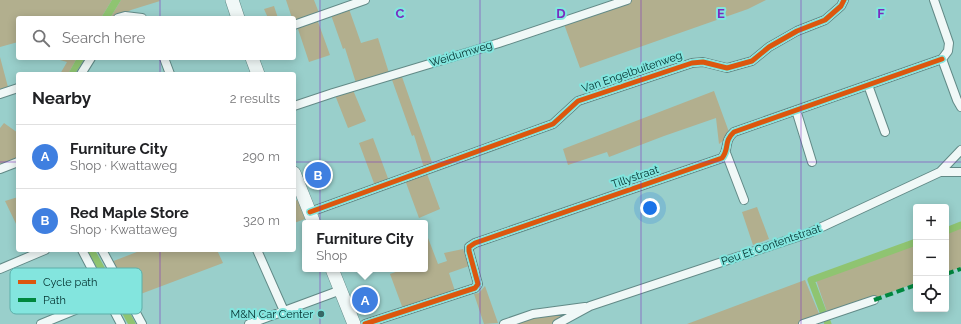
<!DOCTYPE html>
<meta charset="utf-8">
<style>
body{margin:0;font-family:Raleway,sans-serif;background:#f6f6f6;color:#202124}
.controls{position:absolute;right:12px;bottom:12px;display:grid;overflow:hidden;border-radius:4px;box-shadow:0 2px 10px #0003}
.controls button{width:36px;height:36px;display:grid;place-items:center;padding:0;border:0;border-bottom:1px solid #e0e0e0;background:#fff;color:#202124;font:20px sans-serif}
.you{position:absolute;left:650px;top:208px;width:14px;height:14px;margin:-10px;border:3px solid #fff;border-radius:50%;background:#1a73e8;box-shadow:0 0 0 6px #1a73e833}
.badge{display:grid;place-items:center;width:26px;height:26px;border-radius:50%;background:#376865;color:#fff;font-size:13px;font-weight:700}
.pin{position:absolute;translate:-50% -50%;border:2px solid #fff;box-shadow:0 1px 4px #0006}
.popup{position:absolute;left:302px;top:220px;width:126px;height:52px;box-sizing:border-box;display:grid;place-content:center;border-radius:4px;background:#fff;filter:drop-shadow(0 1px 3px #0005);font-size:13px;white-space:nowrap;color:#757577}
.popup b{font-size:15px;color:#202124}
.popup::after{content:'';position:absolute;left:50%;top:100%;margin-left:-8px;border:8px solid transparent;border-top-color:#fff}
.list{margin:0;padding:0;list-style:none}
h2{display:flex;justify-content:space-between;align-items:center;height:52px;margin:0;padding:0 16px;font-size:17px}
h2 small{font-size:13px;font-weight:400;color:#757577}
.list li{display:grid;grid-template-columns:26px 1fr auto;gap:12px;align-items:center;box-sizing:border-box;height:64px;padding:0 16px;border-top:1px solid #e0e0e0}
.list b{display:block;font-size:15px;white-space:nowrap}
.list p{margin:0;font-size:13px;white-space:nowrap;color:#757577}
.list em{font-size:13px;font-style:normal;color:#757577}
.icon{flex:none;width:22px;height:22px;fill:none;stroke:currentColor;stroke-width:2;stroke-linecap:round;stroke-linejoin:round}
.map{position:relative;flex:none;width:961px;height:324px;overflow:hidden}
.search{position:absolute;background:#fff;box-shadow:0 2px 10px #0003;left:16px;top:16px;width:280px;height:44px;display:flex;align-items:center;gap:10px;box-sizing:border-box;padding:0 14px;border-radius:4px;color:#757577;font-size:15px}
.panel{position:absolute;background:#fff;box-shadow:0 2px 10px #0003;left:16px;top:72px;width:280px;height:180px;border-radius:4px}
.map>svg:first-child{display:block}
</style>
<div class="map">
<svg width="961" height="324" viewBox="0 0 961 324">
<rect width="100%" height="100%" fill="#99cfcb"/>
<path fill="#b2af8e" d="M0,0H112L101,18H18V42L0,47Z
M121,0H159L160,1L131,10L115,18H110Z
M286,0H314L319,13L294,22V18H292Z
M632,0H766L748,9L580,68L564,24Z
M274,6L278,18H268L264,9Z
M349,9L361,43L378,38L389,73L356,83L345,48L343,49L331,15Z
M317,19L330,55L309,62L297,26Z
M0,57L8,87L0,89Z
M53,58H77L68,74H60L67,62Z
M401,74L433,165L424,168L414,135L412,136L391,77Z
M353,90L366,121L348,128L335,95Z
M714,91L729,132L724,140L719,144L716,118L664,136L609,157L607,152L568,165L563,149Z
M4,123L18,133V158L0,164V128Z
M373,138L389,181L375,186L359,143Z
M426,171L440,209L419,218L405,180Z
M18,197V228L5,201Z
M298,200L305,219L294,223V201Z
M757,207L769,239L753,245L742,212Z
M961,227V267L946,273V233Z
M425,230L438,264L447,261L444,253L463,249L469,266L449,273L455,291L403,309L390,274L404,269H425Z
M916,244V283L828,315L816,280Z
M142,250H217L223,263L130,298L111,262Z
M89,267L96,279L72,288L68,276Z
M805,280L820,316L799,324H687Z
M56,281L67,311L57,315L45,285Z
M485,286L498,323L484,324L474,294L479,293Z
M563,314L564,316L553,324H514L533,318Z"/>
<path fill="#8fc471" d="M112,0H121L110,18H101Z
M77,58H85L75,74H68Z"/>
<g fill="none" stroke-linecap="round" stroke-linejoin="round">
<path stroke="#8fc471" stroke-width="7" d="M946,231L961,225
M91,250L132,324
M823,312L811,280L916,242
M827,321L828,324"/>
<g stroke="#628a87" stroke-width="10">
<path id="minor" d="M934,0L949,43L948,51L942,59L957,100L961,107
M118,18L125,16L142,18
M294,25L365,0
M164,58L170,74
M81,74L91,58
M868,85L885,132
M0,94L18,88
M294,106L333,93L499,43L627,0
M796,110L812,162
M726,153L744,200
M0,169L18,162
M940,172H961
M310,212L553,124L578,101L692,63L703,62L727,68L752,61L769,47L797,31L825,20L841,6L844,0
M82,250L121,324
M102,250L142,324
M257,250L284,311
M0,269L45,250
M41,324L107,297
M249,324L341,290
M365,324L475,288L478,284L469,251V247L475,243L722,158C730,148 723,142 734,132L942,59
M504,324L533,314L585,307
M557,324L590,306L809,233L940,172L961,150
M803,324L874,300"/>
</g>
<g stroke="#628a87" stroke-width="14">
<path id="primary" d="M232,0L238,18
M252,58L258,74
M294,173L314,223
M332,269L354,324"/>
</g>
<use href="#minor" stroke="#f0f8f7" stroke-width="8"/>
<use href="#primary" stroke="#f0f8f7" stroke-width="13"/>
<path stroke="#00873e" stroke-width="4" stroke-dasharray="8 4" stroke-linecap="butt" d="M946,274L961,269
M874,300L916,285"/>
<g stroke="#83e5de" stroke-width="8">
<path id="cycleway" d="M310,212L553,124L578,101L692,63L703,62L727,68L752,61L769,47L797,31L825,20L841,6L844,0
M365,324L475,288L478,284L469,251V247L475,243L722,158C730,148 723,142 734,132L942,59"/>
</g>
<use href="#cycleway" stroke="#dc570e" stroke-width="5"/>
</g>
<path fill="none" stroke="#7b2cbf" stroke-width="1" stroke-opacity="0.55" d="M160,0V18M320,0V324M480,0V324M641,0V324M801,0V324M160,58V74M0,162H18M294,162H961M160,250V324"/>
<circle fill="#376865" stroke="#83e5de" stroke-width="1.5" cx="321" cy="314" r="4"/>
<g text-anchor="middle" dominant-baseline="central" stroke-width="4" stroke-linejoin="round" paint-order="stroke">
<g font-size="11" fill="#02302e" stroke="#83e5de">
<text transform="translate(461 54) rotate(-17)">Weidumweg</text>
<text transform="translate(632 72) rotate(-19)">Van Engelbuitenweg</text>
<text transform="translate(635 177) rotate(-19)">Tillystraat</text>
<text transform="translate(771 245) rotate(-19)">Peu Et Contentstraat</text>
</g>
<g font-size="11" fill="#02302e" stroke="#83e5de" text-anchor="end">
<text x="313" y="314">M&amp;N Car Center</text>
</g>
</g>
<rect x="10" y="268" width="132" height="46" rx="6" fill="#83e5de" stroke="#5cafa9" stroke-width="1"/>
<rect x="18" y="280" width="18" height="4" fill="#dc570e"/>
<rect x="18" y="298" width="18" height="4" fill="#00873e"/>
<g font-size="11" fill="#02302e">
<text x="43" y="286">Cycle path</text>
<text x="43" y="304">Path</text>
</g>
<g font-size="13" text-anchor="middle" font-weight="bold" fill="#7b2cbf" stroke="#83e5de" stroke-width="4" stroke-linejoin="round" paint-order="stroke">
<text x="400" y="18">C</text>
<text x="561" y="18">D</text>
<text x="721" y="18">E</text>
<text x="881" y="18">F</text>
</g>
</svg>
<div class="controls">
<button>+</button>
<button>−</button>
<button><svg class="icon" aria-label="locate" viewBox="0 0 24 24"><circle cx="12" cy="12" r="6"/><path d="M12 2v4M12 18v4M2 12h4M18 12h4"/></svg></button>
</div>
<div class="you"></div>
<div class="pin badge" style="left:365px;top:300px;background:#3f7fe0">A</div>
<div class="popup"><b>Furniture City</b>Shop</div>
<div class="pin badge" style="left:318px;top:175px;background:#3f7fe0">B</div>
<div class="search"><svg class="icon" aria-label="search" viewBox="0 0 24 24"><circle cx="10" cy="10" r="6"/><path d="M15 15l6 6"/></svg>Search here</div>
<section class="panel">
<h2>Nearby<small>2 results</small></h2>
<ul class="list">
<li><span class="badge" style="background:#3f7fe0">A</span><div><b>Furniture City</b><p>Shop · Kwattaweg</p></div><em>290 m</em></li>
<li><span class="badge" style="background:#3f7fe0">B</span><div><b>Red Maple Store</b><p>Shop · Kwattaweg</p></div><em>320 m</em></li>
</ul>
</section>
</div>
